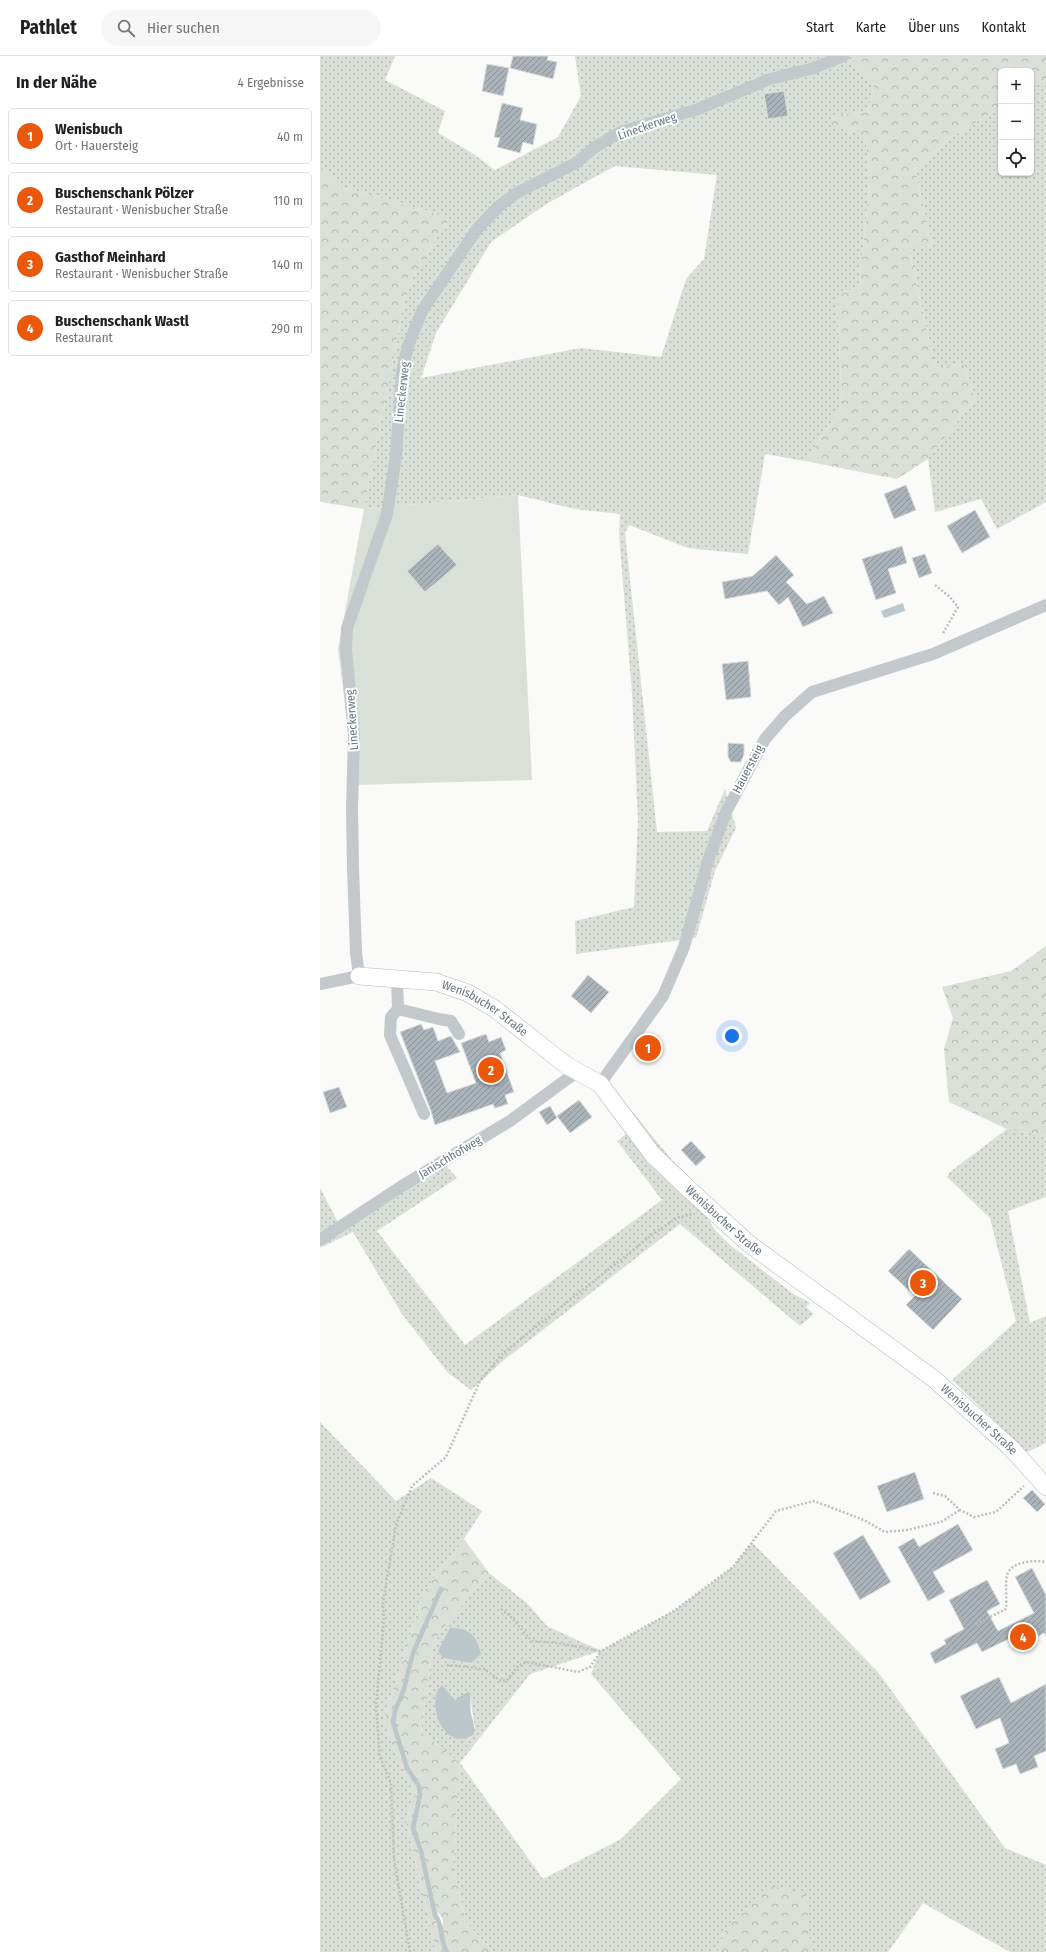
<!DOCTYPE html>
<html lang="de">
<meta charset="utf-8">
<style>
body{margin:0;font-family:"Fira Sans Condensed",sans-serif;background:#f6f6f6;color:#202124}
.controls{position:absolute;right:12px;top:12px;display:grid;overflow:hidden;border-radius:6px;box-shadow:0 1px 3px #0004}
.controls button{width:36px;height:36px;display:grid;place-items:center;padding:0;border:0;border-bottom:1px solid #e0e0e0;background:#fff;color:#202124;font:20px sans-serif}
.you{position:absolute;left:412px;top:980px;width:14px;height:14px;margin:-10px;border:3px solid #fff;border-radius:50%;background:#1a73e8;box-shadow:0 0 0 6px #1a73e833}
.badge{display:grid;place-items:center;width:26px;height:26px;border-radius:50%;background:#ea580c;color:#fff;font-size:13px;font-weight:700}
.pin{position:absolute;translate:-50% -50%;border:2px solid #fff;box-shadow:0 1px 4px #0006}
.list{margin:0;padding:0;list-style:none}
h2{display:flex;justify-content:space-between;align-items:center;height:52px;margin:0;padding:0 16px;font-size:17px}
h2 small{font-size:13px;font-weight:400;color:#757577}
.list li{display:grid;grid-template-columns:26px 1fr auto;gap:12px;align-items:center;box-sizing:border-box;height:56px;margin:0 8px 8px;padding:0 8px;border:1px solid #e0e0e0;border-radius:6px}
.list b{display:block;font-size:15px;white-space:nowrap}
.list p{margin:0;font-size:13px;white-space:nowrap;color:#757577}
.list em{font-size:13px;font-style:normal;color:#757577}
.icon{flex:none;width:22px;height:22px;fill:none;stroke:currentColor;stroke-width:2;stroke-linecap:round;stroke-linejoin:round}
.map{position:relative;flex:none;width:726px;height:1896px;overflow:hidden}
header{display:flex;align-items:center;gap:24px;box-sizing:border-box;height:56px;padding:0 20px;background:#fff;border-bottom:1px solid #e0e0e0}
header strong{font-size:19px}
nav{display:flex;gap:22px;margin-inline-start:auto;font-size:14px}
.search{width:280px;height:36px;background:#f6f6f6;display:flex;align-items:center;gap:10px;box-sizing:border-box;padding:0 14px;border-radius:22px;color:#757577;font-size:15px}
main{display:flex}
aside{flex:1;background:#fff}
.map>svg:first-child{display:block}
</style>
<header>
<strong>Pathlet</strong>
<div class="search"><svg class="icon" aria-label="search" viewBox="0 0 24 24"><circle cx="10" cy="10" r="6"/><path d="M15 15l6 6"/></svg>Hier suchen</div>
<nav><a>Start</a><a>Karte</a><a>Über uns</a><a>Kontakt</a></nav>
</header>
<main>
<aside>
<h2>In der Nähe<small>4 Ergebnisse</small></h2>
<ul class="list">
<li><span class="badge">1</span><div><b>Wenisbuch</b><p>Ort · Hauersteig</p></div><em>40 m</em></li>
<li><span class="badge">2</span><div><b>Buschenschank Pölzer</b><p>Restaurant · Wenisbucher Straße</p></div><em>110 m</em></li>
<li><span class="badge">3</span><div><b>Gasthof Meinhard</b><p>Restaurant · Wenisbucher Straße</p></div><em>140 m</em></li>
<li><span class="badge">4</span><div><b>Buschenschank Wastl</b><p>Restaurant</p></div><em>290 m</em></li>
</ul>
</aside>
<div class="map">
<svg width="726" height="1896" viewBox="0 0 726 1896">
<defs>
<pattern id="grass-dots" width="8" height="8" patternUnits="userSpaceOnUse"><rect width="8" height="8" fill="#dadfd7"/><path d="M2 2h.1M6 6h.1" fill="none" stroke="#b4b9b4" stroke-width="1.8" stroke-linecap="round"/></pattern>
<pattern id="forest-crowns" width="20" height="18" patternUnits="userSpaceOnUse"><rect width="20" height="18" fill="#dadfd7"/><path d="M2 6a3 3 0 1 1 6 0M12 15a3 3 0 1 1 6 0" fill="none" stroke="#b4b9b4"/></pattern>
<pattern id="building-hatch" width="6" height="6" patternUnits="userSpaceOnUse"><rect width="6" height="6" fill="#aab3b9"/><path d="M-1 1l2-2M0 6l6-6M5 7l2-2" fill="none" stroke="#8e969c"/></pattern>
</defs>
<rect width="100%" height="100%" fill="#fafaf8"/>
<path fill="url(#grass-dots)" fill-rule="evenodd" d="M0,0H75L65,24L125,55L118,77L152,97L175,114L238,81L261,40L255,0H536L529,5L554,27L548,56L519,59L511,70L545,79L550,123L539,230L517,240L522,350L485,405L445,398L428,498L368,492L309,469L305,477L337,776L387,775L405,733L416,772L395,815L376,882L256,898L255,865L314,851L318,764L312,637L299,478L300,458L255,453L198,439L44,453L87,232L129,161L18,130L0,109ZM464,35L468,60L448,63L444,39ZM295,110L397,119L384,203L366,223L341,301L261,292L101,322L116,277L171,186L228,147Z
M726,24V446L677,473L661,443L615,456L608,403L655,343L644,308L615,312L589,192L612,189L595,113L632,81L681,51V117H711V33Z
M301,1042L352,1104L391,1142L382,1153L395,1174L409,1188L472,1237L490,1247L486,1251L494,1258L480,1270L360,1168L184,1304L151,1334L128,1317L82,1258L33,1176L0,1192V1132L18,1166L123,1106L137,1122L57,1175L145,1289L342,1144L297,1085L305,1079Z
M687,1073L726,1080V1141L688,1155L710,1267L726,1260V1387L707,1396L632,1324L696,1265L670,1162L627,1121L630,1116Z
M0,1366L76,1445L111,1422L162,1455L144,1483L104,1535L64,1664L74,1694L95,1738L86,1764L116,1896H0Z
M432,1486L558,1616L685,1792L726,1809V1896H690L603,1847L568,1896H493L406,1872L398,1896H173L146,1866L133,1810L140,1707L101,1676L110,1608L115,1584L130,1564L169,1517L208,1548L227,1570L281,1595L354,1555L413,1511ZM130,1572L151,1607L123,1602L127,1579ZM280,1595L271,1618L361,1723L301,1783L223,1823L140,1707L210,1618ZM122,1629L135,1645L149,1635C152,1647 152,1659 155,1671L149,1681L138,1683Z"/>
<path fill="url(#forest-crowns)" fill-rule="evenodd" d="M536,0H726V24L711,33V15H681V51L632,81L595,113L612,189L589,193L615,312L644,308L655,343L608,403L577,423L485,405L522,350L517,240L539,230L550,123L545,79L510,70L519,59L548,56L554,27L529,5Z
M0,109L18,130L129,161L87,232L44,453L0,446Z
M726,890V1080L687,1073L629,1046L624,993L633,962L622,931L691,915Z
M144,1483L169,1517L130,1564L115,1584L110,1608L101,1676L140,1707L133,1810L146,1866L173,1896H116L86,1764L95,1738L74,1694L64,1664L104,1535ZM119,1857L123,1864V1868L119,1873L115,1864V1859Z
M452,1830L486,1838L491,1895L493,1896H398L406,1872Z"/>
<path fill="#dadfd7" d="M198,439L212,724L33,729L29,679L18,593L44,453Z"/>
<path fill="#bbc7cb" d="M583,547L585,555L564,562L561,555Z
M130,1572C150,1572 156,1579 161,1598L151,1607L123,1602L118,1595Z
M122,1629L135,1644L149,1635C151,1643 150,1650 151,1658C153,1665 155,1670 154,1678C124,1700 104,1643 122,1629Z"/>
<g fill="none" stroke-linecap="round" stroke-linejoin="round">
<path stroke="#bbc7cb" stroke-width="4.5" d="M121,1533L93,1597L84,1633L75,1655L73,1666L87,1712L99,1730L100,1739L93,1772L101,1795L115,1859C124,1870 119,1884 127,1896"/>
</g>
<path fill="url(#building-hatch)" stroke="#dcdcda" d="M193,0H228L227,4L237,6L233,23L190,12Z
M167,8L189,12L183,40L162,35Z
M464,35L468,60L448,63L444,38Z
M182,47L203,52L200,64L217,68L213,89L203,86L200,97L177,91L180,82L174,81Z
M586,429L596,454L574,463L564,438Z
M655,454L670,481L642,497L627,470Z
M118,488L137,509L105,536L87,515Z
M582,490L587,507L568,513L576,537L556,544L542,503Z
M605,498L612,517L599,522L592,502Z
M456,499L474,519L466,526L487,548L504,540L513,557L483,571L468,541L459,549L447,535L405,543L402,526L433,520Z
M428,605L431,641L406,644L402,608Z
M408,687L424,688V698L421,706H411L408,701Z
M268,919L289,936L271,957L251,940Z
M101,968L104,974L113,971L118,985L131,980L140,996L115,1005L127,1037L156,1027L141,987L166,978L169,986L181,981L186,994L180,997L194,1036L185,1039L188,1048L175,1052L173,1048L115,1069L111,1055L80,976Z
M19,1031L27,1051L10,1057L3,1036Z
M259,1044L272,1061L250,1077L237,1060Z
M230,1050L237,1062L227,1069L219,1056Z
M371,1085L386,1101L376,1110L361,1094Z
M589,1193L642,1243L613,1274L586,1249L595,1240L568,1215Z
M595,1416L604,1443L567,1456L557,1430Z
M712,1434L725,1448L717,1456L703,1442Z
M638,1468L653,1494L613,1516L625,1536L608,1545L578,1491L594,1482L599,1491Z
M543,1479L571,1526L540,1544L513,1497Z
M712,1512L726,1539V1580L724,1577L700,1590L695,1580L662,1596L657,1587L615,1608L610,1597L626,1588L624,1584L644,1573L629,1544L667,1524L680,1548L667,1555L678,1575L714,1557L695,1521Z
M679,1621L691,1647L726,1628V1695L714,1700L718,1711L700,1718L696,1708L683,1713L675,1693L689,1687L680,1662L656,1673L640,1640Z"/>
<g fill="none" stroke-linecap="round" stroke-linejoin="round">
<g stroke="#b3babf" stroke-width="18">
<g id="secondary">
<path id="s1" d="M39,920L116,926L148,937L175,953L246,1009L280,1028L333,1099L372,1136L428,1187L614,1323L691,1392L726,1431"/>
</g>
</g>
<path stroke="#bbbfc2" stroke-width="2.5" stroke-dasharray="2 2" stroke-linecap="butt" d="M615,529L629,540L638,551L622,579
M613,1437L625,1440L640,1454L654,1461L676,1456L704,1430
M181,1553L189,1559L212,1585L237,1587L281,1595L354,1555L413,1511L456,1455L494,1445L544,1464L565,1476L587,1474L621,1466L640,1454
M656,1568L686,1553C687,1543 685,1529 687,1519C691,1505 715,1504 726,1506
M127,1609L164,1613L181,1625L187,1624L199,1609L207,1606L258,1616L270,1611L281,1595
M90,1896L74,1803L71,1727L60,1701L56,1649L64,1564L63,1547L76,1469L92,1430L126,1401L160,1325L183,1297L337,1175L357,1162L372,1158"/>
<path stroke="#c3c8cc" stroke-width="12" d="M77,922L78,953L71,961L70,979L104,1058
M0,928L39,920L36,896L33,812L32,752L34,680L26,593L27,572L67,458L76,399L82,315L88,290L102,255L157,173L178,151L195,138L256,107L275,91L301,76L378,53L450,23L494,12L523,0
M78,953L119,963L131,965L139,978
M280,1028L343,940L364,891L388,805L406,756L445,683L465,660L492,636L613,598L726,549
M0,1184L82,1130L190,1065L258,1015"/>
<use href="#secondary" stroke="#fff" stroke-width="17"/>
</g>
<g text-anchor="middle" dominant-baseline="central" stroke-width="4" stroke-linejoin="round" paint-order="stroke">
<g font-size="12" fill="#657683" stroke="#fff">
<text transform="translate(327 70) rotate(-19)">Lineckerweg</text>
<text transform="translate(82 336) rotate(-84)">Lineckerweg</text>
<text transform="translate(32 664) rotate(-94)">Lineckerweg</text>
<text transform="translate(428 713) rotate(-62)">Hauersteig</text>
<text stroke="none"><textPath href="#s1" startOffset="133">Wenisbucher Straße</textPath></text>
<text transform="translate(130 1101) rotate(-31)">Janischhofweg</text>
<text stroke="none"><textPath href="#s1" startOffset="457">Wenisbucher Straße</textPath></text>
<text stroke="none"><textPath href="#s1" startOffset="781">Wenisbucher Straße</textPath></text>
</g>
</g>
</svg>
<div class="controls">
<button>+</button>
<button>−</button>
<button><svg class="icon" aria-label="locate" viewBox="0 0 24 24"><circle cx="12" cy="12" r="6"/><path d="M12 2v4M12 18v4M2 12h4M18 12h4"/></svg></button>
</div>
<div class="you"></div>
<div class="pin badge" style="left:328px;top:992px">1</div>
<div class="pin badge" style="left:171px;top:1014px">2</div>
<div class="pin badge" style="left:603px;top:1227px">3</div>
<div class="pin badge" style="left:703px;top:1581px">4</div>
</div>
</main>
